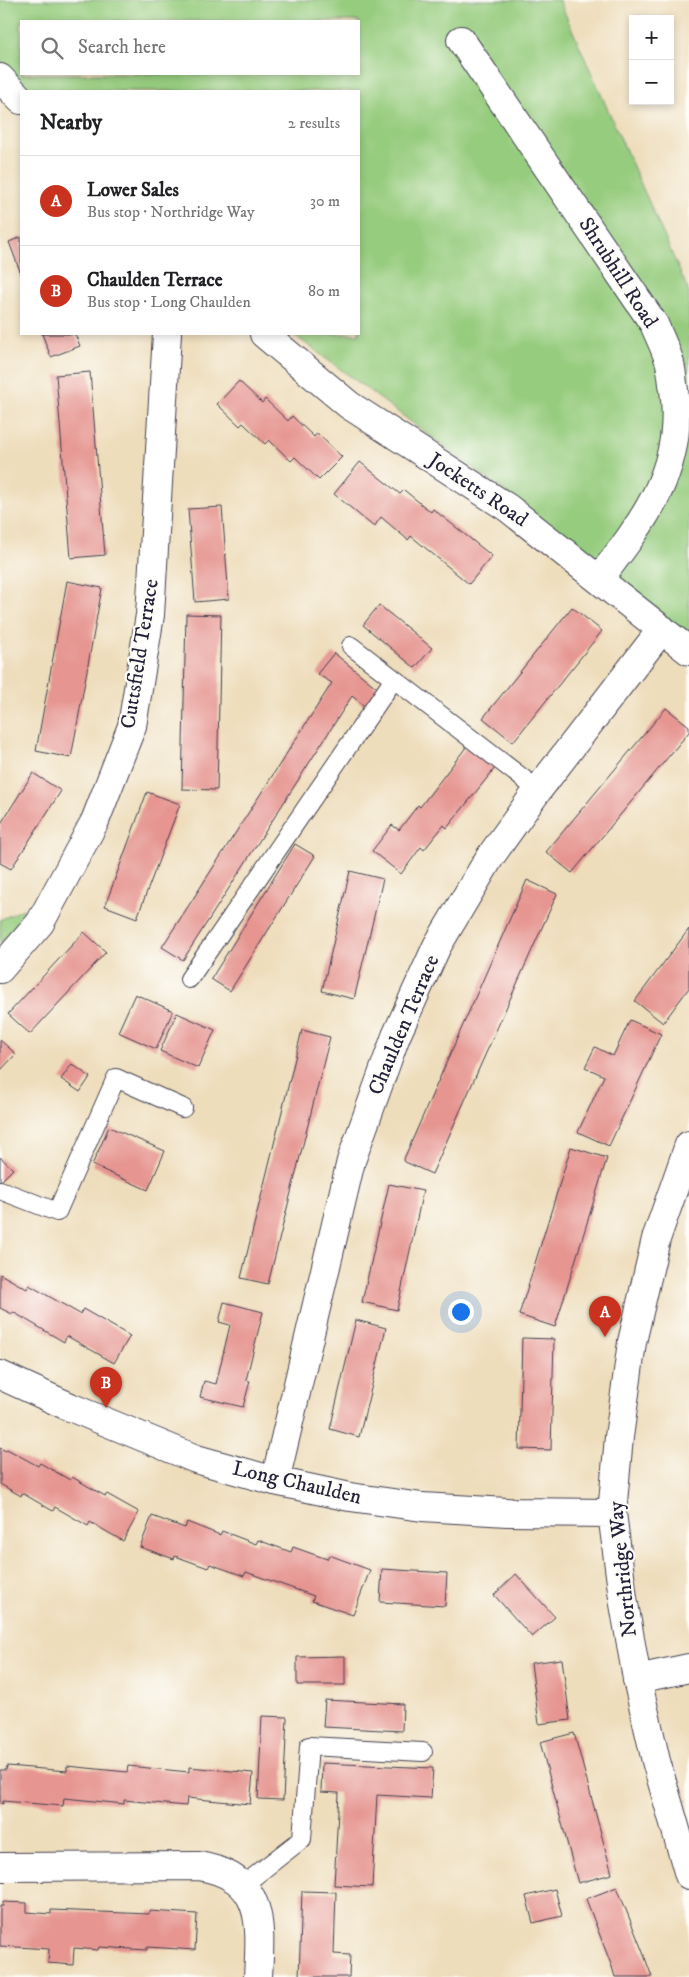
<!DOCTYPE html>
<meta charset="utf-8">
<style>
body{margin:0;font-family:"IM FELL DW Pica",serif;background:#f6f6f6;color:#202124}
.controls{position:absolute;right:15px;top:15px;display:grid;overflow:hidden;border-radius:0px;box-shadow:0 2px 8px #0003}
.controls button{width:45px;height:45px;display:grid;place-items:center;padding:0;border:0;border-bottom:1px solid #e0e0e0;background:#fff;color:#202124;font:25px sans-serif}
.you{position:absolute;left:460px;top:1311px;width:18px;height:18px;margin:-12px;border:4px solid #fff;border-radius:50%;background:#1a73e8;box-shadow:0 0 0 8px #1a73e833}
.badge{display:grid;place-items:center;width:32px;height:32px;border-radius:50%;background:#c8321e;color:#fff;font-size:16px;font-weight:700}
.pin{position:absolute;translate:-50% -41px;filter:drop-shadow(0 1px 2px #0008)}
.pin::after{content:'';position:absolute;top:26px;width:18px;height:15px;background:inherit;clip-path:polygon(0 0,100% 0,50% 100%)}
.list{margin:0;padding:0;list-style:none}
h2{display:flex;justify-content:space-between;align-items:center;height:65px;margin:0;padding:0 20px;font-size:21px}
h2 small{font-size:16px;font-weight:400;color:#757577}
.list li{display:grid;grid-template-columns:32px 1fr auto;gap:15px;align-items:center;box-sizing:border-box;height:90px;padding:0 20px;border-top:1px solid #e0e0e0}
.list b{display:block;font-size:19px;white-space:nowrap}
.list p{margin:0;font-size:16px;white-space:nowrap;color:#757577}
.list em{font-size:16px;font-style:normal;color:#757577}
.icon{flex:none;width:28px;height:28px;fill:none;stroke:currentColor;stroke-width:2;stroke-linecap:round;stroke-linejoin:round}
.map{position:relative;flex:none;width:689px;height:1977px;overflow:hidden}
.search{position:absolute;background:#fff;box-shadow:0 2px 8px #0003;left:20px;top:20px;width:340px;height:55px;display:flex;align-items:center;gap:12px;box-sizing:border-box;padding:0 18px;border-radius:0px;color:#757577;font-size:19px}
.panel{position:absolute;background:#fff;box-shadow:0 2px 8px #0003;left:20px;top:90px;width:340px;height:245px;border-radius:0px}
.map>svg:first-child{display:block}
</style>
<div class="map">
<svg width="689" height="1977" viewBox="0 0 689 1977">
<rect width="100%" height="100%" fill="#fdfcf7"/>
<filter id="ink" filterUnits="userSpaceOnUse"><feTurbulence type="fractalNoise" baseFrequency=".02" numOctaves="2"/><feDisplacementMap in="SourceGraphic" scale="10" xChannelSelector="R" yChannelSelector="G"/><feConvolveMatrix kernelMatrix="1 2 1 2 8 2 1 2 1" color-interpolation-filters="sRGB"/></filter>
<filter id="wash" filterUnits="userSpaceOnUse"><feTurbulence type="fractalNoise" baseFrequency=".0096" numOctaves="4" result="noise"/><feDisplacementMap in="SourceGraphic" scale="20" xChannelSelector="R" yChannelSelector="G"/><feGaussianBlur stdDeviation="1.12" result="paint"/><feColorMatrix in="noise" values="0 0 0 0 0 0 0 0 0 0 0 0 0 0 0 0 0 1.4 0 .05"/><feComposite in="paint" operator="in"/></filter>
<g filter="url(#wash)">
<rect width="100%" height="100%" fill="#edb"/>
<path fill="#96cc7e" stroke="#5c775c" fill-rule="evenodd" d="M0,0H559L689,292V636L574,543L293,334H359V91H30L0,60ZM21,21H359V74H21Z
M23,909L25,913L0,944V920Z"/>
<g id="blocks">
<path fill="#e69591" d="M21,237V274L9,242Z
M42,334H75L80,346L51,357Z
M90,372L105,555L71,558L56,375Z
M239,381L262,403L265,399L288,421L292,416L314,437L317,433L342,457L319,480L295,457L291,461L269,440L265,444L243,423L240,426L217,404Z
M360,462L400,494L404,490L431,512L433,509L492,556L469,584L411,536L408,540L381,517L374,527L334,494Z
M222,507L229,599L195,602L188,509Z
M67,581L102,588L71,758L36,751Z
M379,605L432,648L415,668L363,625Z
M572,607L602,631L513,742L483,718Z
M186,614L221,615L217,790L182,789Z
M334,653L382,692L368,709L352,696L183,960L162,947L332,683L317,674Z
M666,708L689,726V732L572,873L546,852Z
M467,746L495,768L447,828L444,825L424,850L421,847L401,874L372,851L392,825L399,830L418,805L420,807Z
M33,773L61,791L11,869L0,863V825Z
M147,792L180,804L137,918L105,906Z
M295,844L315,856L230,991L211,979Z
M350,871L383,879L354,999L322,991Z
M527,880L557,894L432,1174L403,1161Z
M689,929V988L663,1023L635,1001Z
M84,932L106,952L30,1034L8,1014Z
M135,994L173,1011L156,1049L118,1032Z
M177,1013L215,1030L198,1068L160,1051Z
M630,1020L661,1034L609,1146L578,1132L604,1076L585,1067L595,1047L613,1056Z
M302,1030L330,1037L268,1284L241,1278Z
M0,1040L16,1054L0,1071Z
M72,1064L90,1077L80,1092L61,1079Z
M109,1127L165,1151L148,1190L92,1165Z
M571,1147L607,1158L555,1327L519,1315Z
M0,1157L13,1169L0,1182Z
M389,1184L423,1191L397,1310L362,1302Z
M0,1274L27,1289L29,1285L80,1314L83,1309L130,1336L114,1363L67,1336L64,1342L13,1312L12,1314L0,1308Z
M224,1302L263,1312L246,1380L250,1381L243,1407L200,1397L204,1381L216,1384L230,1325L219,1322Z
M356,1320L386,1328L359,1437L330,1429Z
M522,1338L554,1339L551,1450L519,1449Z
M0,1448L6,1451L7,1449L38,1466L40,1463L70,1480L72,1477L105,1496L107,1494L139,1512L123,1541L90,1522L88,1526L55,1507L53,1511L22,1493L21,1496L0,1484Z
M152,1516L185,1528L187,1522L220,1535L222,1531L256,1544L258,1540L291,1552L293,1547L327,1559L329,1555L370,1570L353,1615L312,1601L314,1596L246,1572L244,1576L210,1564L208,1568L175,1556L174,1559L140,1547Z
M382,1569L447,1573L445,1606L380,1602Z
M516,1574L555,1617L532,1637L494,1595Z
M345,1656V1685H297V1657Z
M562,1659L570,1720L539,1724L531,1663Z
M325,1700L403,1704L402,1731L323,1727Z
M262,1716L287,1717L283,1800L258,1799Z
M574,1733L612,1874L578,1883L540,1742Z
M322,1763L433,1768L431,1798L377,1795L372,1887L334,1885L339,1793L321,1792Z
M7,1766L67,1771V1766L127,1772L128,1766L189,1772V1767L253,1773L250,1804L187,1798L186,1806L124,1800V1804L64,1798L63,1806L3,1801V1804L0,1803V1770H6Z
M617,1887L644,1955L652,1977H615L612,1967L586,1899Z
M555,1889L562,1916L533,1923L526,1896Z
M302,1891L336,1892L334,1954L350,1955L349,1977H299Z
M3,1902L27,1903V1912L51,1914V1910L149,1914V1911L197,1914L195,1950L147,1947V1950L99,1947L98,1950L74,1948L73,1965L48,1963L49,1949L0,1946V1906H3Z"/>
</g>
</g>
<g filter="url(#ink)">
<use href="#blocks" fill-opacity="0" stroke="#413e4e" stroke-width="1"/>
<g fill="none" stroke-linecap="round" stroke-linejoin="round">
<g stroke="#413e4e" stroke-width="20">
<path id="lane" d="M351,646L394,679
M189,979L394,679L538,790
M0,1190L57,1212L116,1078L183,1108
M242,1886L302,1839L309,1746L423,1752"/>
</g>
<g stroke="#413e4e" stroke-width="30">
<path id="street" d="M461,40L654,324C659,336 665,348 669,360C672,369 672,380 674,390C685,468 644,521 599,579
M0,78L21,100
M264,334L349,405L508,508L689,651
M0,969L40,923L61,884L95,821L132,726L150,615L167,334
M275,1481L351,1161L396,1036L437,946L490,857L538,790L662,629
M637,1679L689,1668
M0,1867L199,1866C265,1877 261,1923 258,1977"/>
</g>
<g stroke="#413e4e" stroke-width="30">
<path id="secondary" d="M689,1145L656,1239L632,1342L619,1437L612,1513L623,1598L637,1679L656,1761L689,1875
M0,1375L70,1407L196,1459L275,1481L350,1497L422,1507L507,1512L612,1513"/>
</g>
<use href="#lane" stroke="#fff" stroke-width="18"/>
<use href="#street" stroke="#fff" stroke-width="28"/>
<use href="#secondary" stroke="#fff" stroke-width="28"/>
</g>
</g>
<g text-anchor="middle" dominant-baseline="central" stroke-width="4.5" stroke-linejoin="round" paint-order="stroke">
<g font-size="21" fill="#22223b" stroke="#fdfcf7">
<text transform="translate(618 273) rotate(57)">Shrubhill Road</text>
<text transform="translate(478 490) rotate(34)">Jocketts Road</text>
<text transform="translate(140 654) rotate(-81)">Cuttsfield Terrace</text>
<text transform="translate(404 1025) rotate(-67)">Chaulden Terrace</text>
<text transform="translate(297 1483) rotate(13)">Long Chaulden</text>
<text transform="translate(623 1569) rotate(-96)">Northridge Way</text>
</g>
</g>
</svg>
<div class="controls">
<button>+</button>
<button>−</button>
</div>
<div class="you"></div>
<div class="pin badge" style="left:605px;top:1337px">A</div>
<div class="pin badge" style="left:106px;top:1408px">B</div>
<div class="search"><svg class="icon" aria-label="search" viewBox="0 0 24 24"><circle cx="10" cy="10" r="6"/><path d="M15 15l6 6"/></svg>Search here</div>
<section class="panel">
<h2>Nearby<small>2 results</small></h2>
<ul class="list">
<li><span class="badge">A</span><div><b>Lower Sales</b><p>Bus stop · Northridge Way</p></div><em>30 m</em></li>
<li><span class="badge">B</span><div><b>Chaulden Terrace</b><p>Bus stop · Long Chaulden</p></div><em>80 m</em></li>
</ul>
</section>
</div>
